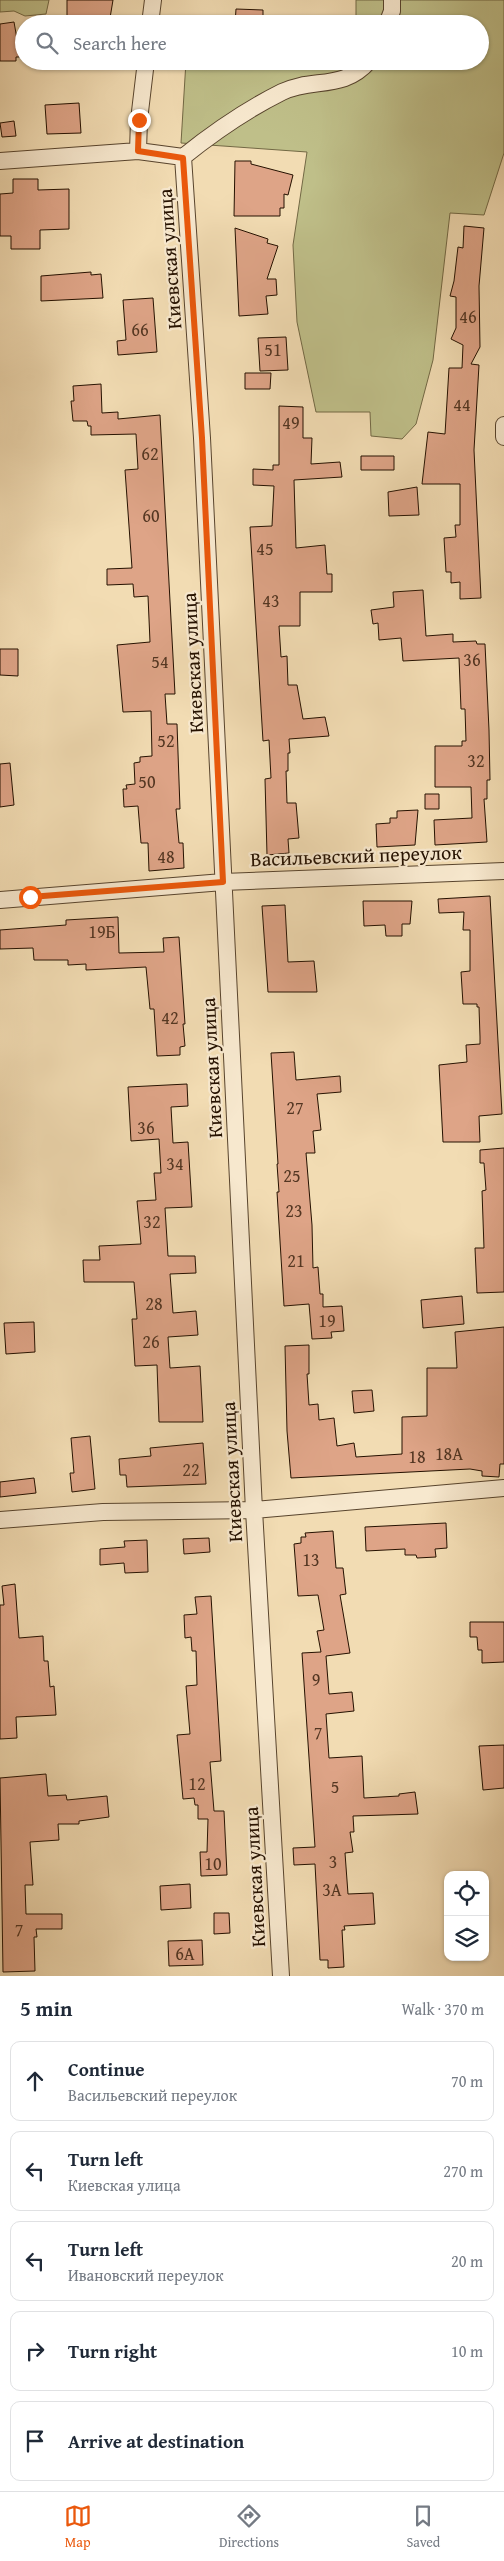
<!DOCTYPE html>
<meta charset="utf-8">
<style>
body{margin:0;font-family:"Gentium Book Plus",serif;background:#f2f2f3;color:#1f2937}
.controls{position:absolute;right:15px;bottom:15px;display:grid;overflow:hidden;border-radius:10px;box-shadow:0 1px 4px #0004}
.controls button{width:45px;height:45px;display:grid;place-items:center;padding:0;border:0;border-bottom:1px solid #e0e1e3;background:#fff;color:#1f2937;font:25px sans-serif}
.stop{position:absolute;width:15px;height:15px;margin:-11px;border:4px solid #ea580c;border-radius:50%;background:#fff}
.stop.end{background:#ea580c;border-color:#fff;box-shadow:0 1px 5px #0008}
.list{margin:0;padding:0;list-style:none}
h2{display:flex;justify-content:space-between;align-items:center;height:65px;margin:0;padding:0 20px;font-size:21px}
h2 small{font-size:16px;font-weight:400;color:#747a83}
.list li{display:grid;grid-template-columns:32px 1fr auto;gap:15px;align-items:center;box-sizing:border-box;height:80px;margin:0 10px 10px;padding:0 10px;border:1px solid #e0e1e3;border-radius:10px}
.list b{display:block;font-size:19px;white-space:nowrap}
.list p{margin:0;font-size:16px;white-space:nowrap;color:#747a83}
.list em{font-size:16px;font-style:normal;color:#747a83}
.icon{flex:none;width:28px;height:28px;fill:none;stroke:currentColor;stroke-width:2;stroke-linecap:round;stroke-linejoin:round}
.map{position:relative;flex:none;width:504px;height:1976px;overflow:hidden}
.search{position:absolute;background:#fff;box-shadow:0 1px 4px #0004;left:15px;right:15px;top:15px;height:55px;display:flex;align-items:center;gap:12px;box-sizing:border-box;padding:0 18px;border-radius:28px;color:#747a83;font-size:19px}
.sheet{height:515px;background:#fff}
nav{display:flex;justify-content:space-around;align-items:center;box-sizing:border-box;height:70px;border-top:1px solid #e0e1e3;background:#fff;font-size:14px;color:#747a83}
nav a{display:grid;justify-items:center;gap:2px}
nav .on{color:#ea580c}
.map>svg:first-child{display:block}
</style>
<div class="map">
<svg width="504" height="1976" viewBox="0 0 504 1976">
<rect width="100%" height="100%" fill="#f2dcb3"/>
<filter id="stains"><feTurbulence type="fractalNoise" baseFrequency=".004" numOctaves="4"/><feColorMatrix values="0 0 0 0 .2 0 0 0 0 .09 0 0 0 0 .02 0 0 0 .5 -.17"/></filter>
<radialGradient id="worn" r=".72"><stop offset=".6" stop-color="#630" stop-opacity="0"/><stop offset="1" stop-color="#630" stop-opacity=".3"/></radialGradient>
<path fill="#bfbf89" stroke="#726844" d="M0,0H49L46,14L25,16L14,11L0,12Z
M356,0H504V153L484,215L450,213L433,360L416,424L402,439L371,436L370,412H316L297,322L293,245L307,152L181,143L186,61H480V24H356Z"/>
<path fill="#dea487" stroke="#251100" d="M67,0H113L109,24H91V17H67Z
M236,9L263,10V24H235Z
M14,22L17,39L24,38V57H16V61H0V24Z
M79,103L81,133L47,134L45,105Z
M14,121L16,136L2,137L0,123Z
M235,161H251V164L293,175L288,195L284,194V208H280V216H234Z
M13,179H38V190L69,189V229L40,230V249H11V236H0V194L13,193Z
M464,226L484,228L479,286L480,347L471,364L479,365L474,450L481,598L460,599V582L451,583V572H446L444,538L456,537L455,525H460V484H422L428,432L445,434L449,368H462L463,345L451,339L456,328V297L450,296L454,281L458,247L463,248Z
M235,228L268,239L267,243L278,246L267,279H276L277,295L266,296L268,314L239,316Z
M91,272V275L101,274L103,298L41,301V276Z
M153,298L157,352L118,355L117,341L126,340L123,300Z
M286,337L288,370L260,371L258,338Z
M245,373H271L270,389H245Z
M101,384L102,413L118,412V419L160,415L175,694H165L167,724H177L180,809H176L179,843H183L184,868L149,871L148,843H141L138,806L124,807L123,789H127L126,785L135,784L134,763L140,762V757L152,756L151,711L123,712L117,645L150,642L148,596L134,597L133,584L107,585V569L132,568L125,470L138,469L136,434L91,435V426H88L87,421H73L71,401H74L73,386Z
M279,406L303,407V438H312L311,464L340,462L342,477L294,480L296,548L325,545L327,574H332V592H300V626H279L281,657L287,656L288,685H297L303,719L325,717L329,736L289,739L290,753H288V771H286L287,803H296L299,838L288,839L289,853L267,855L265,779L271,778L269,740L263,741L250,527L272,526L274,486L253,485V469L273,470V465H279Z
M361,456H394V470H361Z
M417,487L419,515L389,516L388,492Z
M423,590L426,636L453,634V642L476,641L477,644H485L489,730L490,780H487V799H484L487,842L435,845L434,820L472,818L471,787H435V746H462V741H466L465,709H461L459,658L403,661L401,638L379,640L378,623L373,624L371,610L394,607L393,592Z
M0,649H18V676L0,675Z
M10,763L14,805L0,807V764Z
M425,794H439V809H425Z
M418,810L415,845L377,847L376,824L390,823V818H397V811Z
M490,896L502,1114L479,1116L480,1142H443L439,1065L467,1062L466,1045L480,1044V1037L479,1007H477V1004H463L461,972L470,971V930H463L464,912L439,913L438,899Z
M363,901H412L410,924H402V936H386L385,925L364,926Z
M285,905L288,962L314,961L317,992H268L262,906Z
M118,917L119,953L164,952L163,938L179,937L185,1024H183L185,1046L180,1047V1055L157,1056L154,1009H150L146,967L86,970V964L68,965V960H34L33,948L0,949V930L66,925V920Z
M294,1052L296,1080L340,1076L341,1092L317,1094L321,1130L313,1131L315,1153H306L312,1225L313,1268L318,1267L320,1294H323V1307L342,1306L344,1331L331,1332L332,1338L312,1339L309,1304L284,1306L277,1192H279L277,1164H278L271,1053Z
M187,1084L188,1106L171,1107L173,1143L188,1142L192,1207L165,1208L168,1256H195L196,1273L170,1274L173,1313L196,1311L198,1335L168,1337L170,1368L200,1366L203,1422H159L157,1365L135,1366L132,1319H137L134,1282H84L83,1260H100L99,1246L141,1244L137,1201L156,1200L154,1173H161L159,1139L131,1141L128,1087Z
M504,1148V1292L477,1293L475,1248H484L482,1191L486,1190L484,1163H480V1150Z
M462,1296L464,1324L423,1328L421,1300Z
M34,1322L35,1352L6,1354L4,1323Z
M504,1327V1464H500L499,1477L482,1476V1471L470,1469L291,1478L287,1431L285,1346L309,1345V1374H307L309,1405L318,1404L319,1420L334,1418L337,1446L354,1443L356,1457L402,1454V1417L427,1416V1368H457L455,1332Z
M372,1390L374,1411L354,1413L352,1391Z
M90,1436L95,1489L72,1492L70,1473H74L71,1438Z
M203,1443L206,1484L127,1487L126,1475H120L119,1459L151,1456L150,1448Z
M34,1478L36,1493L0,1497V1482Z
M446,1523L447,1548L435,1549L436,1557L417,1558L416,1555H405V1549L366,1551L365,1527Z
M333,1531L336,1568H343L346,1594L340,1595L350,1653L326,1656L329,1694L352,1692L354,1711L326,1714L329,1758L362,1756L364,1798L399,1796V1794L415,1792L418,1814L353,1816L354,1832H350L353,1852L345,1853L348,1894L373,1893L375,1924L344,1926L345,1930H342L344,1967L328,1968V1960H320L315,1864L294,1865L293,1848L315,1847L302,1653L321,1652L317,1631L324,1630L318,1595L298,1596L294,1544L301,1543V1537H306L305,1533Z
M209,1538L210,1552L184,1554L183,1539Z
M147,1540L148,1572L125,1573L124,1563L100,1565V1549L125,1547L124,1541Z
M15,1584L19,1638L43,1636L44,1661H48L50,1687L54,1686L56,1715L16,1717L17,1738L0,1739V1605H4L2,1586Z
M211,1596L221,1761L210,1762L214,1811H224L227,1875L201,1876L200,1852H207L208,1819H198V1805H195L194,1798L183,1799L177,1735L190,1734L186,1686L197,1685L196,1651H192L191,1637L185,1638L184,1615L197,1614L195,1597Z
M470,1622H504V1662L482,1663V1650H478L477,1637H470Z
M504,1745V1788L483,1790L479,1746Z
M46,1774L48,1796L66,1795L67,1800L107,1796L109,1817L79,1821V1824H58L59,1840L30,1842L33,1885H25L26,1914H62V1929H36L37,1937H34L35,1971L3,1972L0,1778Z
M190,1884L191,1908L161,1910L160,1886Z
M214,1913H229L230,1933L214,1934Z
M202,1940L203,1965L169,1966L168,1941Z"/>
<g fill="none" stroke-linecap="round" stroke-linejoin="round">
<g stroke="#58442d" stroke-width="18">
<path id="street" d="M150,24L153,0
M387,24L392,11V0
M138,151L139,120L146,61
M183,157L202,438L254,1510L281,1976
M183,157C214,132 246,110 282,92C313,77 343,91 369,61
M0,161L138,151L183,157
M504,425V437
M0,900L223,882L504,871
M0,1520L103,1512L254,1510L504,1488"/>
</g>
<use href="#street" stroke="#f7e8ce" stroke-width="16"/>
</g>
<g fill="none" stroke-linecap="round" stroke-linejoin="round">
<path stroke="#ea580c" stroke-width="6" d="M30,897L223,882L202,438L183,158L138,151L139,120"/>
</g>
<g text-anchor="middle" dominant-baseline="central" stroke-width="4.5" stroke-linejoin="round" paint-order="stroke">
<g font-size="18" fill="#533622">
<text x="468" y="316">46</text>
<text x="140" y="329">66</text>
<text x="273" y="349">51</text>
<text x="462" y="404">44</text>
<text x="291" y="422">49</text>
<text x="150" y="453">62</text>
<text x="151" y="515">60</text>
<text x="265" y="548">45</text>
<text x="271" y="600">43</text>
<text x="472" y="659">36</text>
<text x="160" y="661">54</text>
<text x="166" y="740">52</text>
<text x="476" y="760">32</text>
<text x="147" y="781">50</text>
<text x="166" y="856">48</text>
<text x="102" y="931">19Б</text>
<text x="170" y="1017">42</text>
<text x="295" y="1107">27</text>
<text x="146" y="1127">36</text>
<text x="175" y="1163">34</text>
<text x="292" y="1175">25</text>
<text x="294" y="1210">23</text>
<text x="152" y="1221">32</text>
<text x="296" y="1260">21</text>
<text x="154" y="1303">28</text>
<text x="327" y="1320">19</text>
<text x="151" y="1341">26</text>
<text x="449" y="1453">18А</text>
<text x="417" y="1456">18</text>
<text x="191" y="1469">22</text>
<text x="311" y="1559">13</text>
<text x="316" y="1679">9</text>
<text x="318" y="1732">7</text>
<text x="197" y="1783">12</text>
<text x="335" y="1786">5</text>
<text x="333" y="1861">3</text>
<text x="213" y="1863">10</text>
<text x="332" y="1889">3А</text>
<text x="19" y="1929">7</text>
<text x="185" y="1953">6А</text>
</g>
<g font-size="20" fill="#251100" stroke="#f7e8ce">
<text transform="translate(169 259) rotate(-94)">Киевская улица</text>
<text transform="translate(192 663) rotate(-93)">Киевская улица</text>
<text transform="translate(356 855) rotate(-2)">Васильевский переулок</text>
<text transform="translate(211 1068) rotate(-93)">Киевская улица</text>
<text transform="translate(231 1472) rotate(-93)">Киевская улица</text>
<text transform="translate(254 1877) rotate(-93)">Киевская улица</text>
</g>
</g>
<rect width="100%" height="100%" filter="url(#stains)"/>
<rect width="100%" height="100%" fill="url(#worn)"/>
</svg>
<div class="controls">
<button><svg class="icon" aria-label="locate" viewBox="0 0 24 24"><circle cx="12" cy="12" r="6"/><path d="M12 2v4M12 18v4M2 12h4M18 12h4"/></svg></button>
<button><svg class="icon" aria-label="layers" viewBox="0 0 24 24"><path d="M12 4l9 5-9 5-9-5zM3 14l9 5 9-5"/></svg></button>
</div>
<div class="stop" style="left:30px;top:897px"></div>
<div class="stop end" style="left:139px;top:120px"></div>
<div class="search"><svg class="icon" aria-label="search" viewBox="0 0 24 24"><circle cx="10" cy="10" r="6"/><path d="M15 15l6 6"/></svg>Search here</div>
</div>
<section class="sheet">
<h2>5 min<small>Walk · 370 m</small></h2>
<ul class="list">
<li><svg class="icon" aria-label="ahead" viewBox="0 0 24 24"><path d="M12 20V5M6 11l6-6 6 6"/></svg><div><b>Continue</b><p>Васильевский переулок</p></div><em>70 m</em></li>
<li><svg class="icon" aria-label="left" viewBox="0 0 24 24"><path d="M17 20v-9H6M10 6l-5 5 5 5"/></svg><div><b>Turn left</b><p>Киевская улица</p></div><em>270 m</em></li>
<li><svg class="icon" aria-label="left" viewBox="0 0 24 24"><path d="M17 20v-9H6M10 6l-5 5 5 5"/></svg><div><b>Turn left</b><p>Ивановский переулок</p></div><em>20 m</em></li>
<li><svg class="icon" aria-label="right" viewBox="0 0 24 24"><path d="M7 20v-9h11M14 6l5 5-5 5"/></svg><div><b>Turn right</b></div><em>10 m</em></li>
<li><svg class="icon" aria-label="arrive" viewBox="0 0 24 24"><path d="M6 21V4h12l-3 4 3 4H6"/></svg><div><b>Arrive at destination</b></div></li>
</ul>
</section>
<nav>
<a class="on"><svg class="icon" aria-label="map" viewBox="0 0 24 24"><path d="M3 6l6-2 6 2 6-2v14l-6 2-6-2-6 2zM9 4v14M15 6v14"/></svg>Map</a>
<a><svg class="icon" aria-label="directions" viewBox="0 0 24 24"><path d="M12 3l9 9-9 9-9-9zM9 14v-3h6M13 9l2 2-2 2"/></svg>Directions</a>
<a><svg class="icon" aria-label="saved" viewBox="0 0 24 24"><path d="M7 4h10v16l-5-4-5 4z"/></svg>Saved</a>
</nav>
